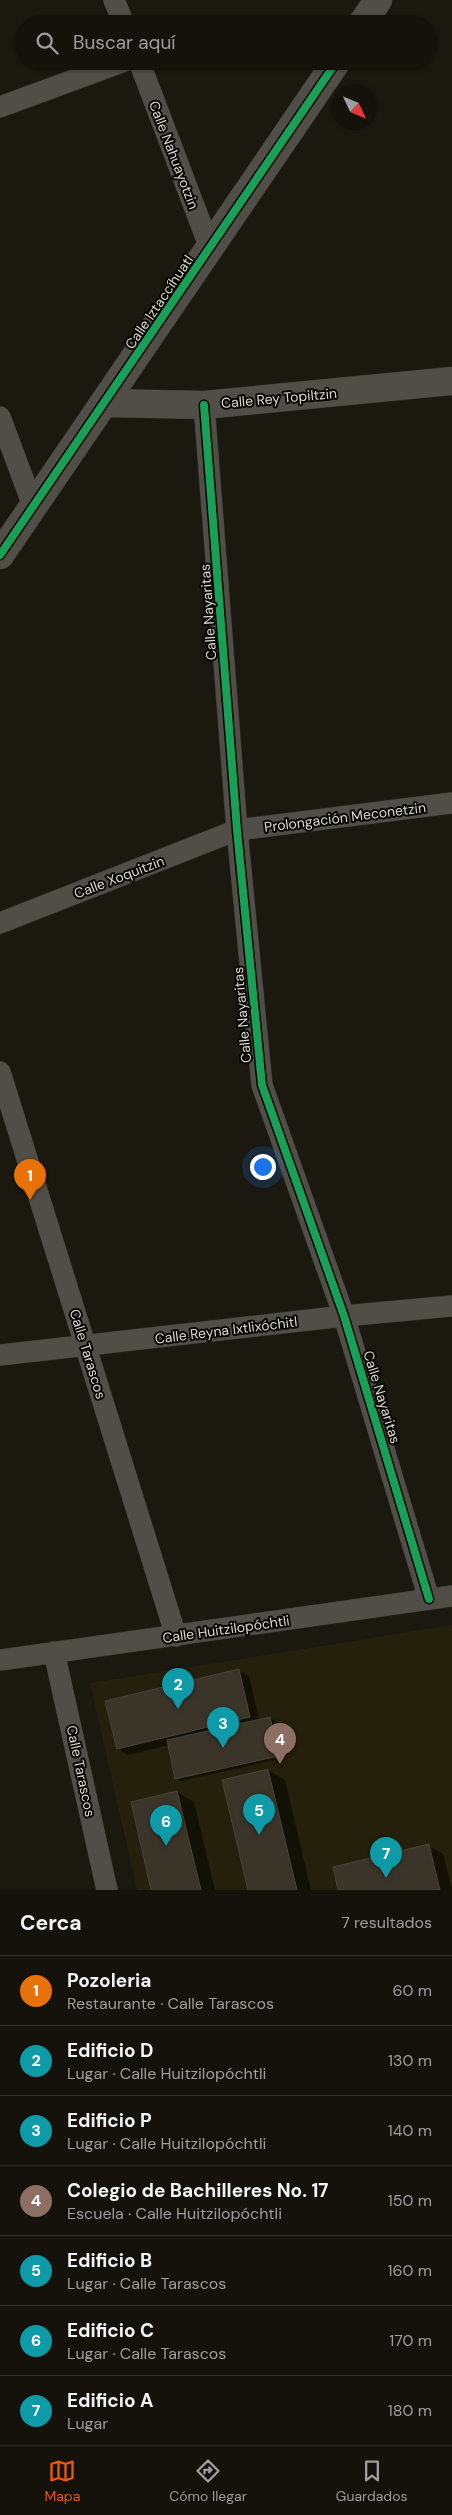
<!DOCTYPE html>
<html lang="es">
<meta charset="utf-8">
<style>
body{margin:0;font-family:"DM Sans",sans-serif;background:#212019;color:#f1f3f6}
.compass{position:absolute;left:332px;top:85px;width:45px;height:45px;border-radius:50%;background:#14120b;box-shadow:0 1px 4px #0004;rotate:134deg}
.you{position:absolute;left:262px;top:1166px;width:18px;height:18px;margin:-12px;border:4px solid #fff;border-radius:50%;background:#1a73e8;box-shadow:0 0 0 8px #1a73e833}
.badge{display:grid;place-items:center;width:32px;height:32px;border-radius:50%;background:#ea580c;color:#fff;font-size:16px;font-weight:700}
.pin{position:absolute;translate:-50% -41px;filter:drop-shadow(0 1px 2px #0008)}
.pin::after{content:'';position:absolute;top:26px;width:18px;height:15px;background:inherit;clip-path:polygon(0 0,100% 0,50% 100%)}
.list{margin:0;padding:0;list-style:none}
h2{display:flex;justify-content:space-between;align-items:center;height:65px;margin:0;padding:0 20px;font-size:21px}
h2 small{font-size:16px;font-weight:400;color:#9d9e9d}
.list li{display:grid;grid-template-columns:32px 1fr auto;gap:15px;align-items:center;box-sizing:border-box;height:70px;padding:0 20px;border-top:1px solid #33322c}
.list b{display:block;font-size:19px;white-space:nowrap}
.list p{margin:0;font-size:16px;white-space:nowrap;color:#9d9e9d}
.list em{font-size:16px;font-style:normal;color:#9d9e9d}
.icon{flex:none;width:28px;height:28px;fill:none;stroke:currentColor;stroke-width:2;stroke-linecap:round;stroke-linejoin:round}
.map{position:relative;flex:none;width:452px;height:1890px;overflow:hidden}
.search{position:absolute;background:#14120b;box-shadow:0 1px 4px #0004;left:15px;right:15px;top:15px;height:55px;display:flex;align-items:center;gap:12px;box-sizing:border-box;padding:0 18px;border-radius:28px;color:#9d9e9d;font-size:19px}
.sheet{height:555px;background:#14120b}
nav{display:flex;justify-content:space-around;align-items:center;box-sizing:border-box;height:70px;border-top:1px solid #33322c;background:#14120b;font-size:14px;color:#9d9e9d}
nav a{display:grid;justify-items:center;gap:2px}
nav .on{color:#ea580c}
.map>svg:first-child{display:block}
</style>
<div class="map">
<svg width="452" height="1890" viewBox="0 0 452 1890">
<rect width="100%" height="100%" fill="#1a180f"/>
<path fill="#25200b" d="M452,1625V1890H137L90,1683Z"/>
<path fill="#0007" d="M238,1670L249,1676L259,1720L270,1718L275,1721L284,1758L181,1781L176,1778L169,1745L128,1755L118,1749Z
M268,1770L285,1780L311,1890H250Z
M177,1792L194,1802L215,1890H152Z
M429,1846L443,1854L452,1890H339Z"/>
<path fill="#3b3529" stroke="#46433c" d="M239,1669L250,1717L117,1749L105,1701Z
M270,1717L279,1756L175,1779L167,1740Z
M268,1769L297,1890H248L222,1780Z
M177,1791L201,1890H151L131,1802Z
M429,1844L440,1890H338L333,1867Z"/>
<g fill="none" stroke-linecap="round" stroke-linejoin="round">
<g stroke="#34332c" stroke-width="22">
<path id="street" d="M114,0L124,24
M139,61L210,248
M0,107L125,61
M204,405L237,830L262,1085L344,1316L429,1599
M0,417L34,508
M0,923L237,830L452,803
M0,1072L176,1636
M0,1355L344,1316L452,1306
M54,1652L107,1890
M0,1660L452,1596"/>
</g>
<g stroke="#34332c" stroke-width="29">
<path id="secondary" d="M362,24L378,0
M106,403L204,405L452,381
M0,555L337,61"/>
</g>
<use href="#street" stroke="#504e47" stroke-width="21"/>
<use href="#secondary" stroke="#504e47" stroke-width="28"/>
<g stroke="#070602" stroke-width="11">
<path id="cycleway" d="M204,405L237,830L262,1085L344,1316L429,1599
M0,555L337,61"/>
</g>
<use href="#cycleway" stroke="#1a9f57" stroke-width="8"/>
</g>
<g text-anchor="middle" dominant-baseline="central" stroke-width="4" stroke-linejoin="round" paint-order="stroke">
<g font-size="14" fill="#dcd9cf" stroke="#070602">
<text transform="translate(174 155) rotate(69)">Calle Nahuayotzin</text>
<text transform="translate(159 302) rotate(-56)">Calle Iztaccíhuatl</text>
<text transform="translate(279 398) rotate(-5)">Calle Rey Topiltzin</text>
<text transform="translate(208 612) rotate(-94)">Calle Nayaritas</text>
<text transform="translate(345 817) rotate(-7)">Prolongación Meconetzin</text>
<text transform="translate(119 877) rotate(-21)">Calle Xoquitzin</text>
<text transform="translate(242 1015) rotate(-95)">Calle Nayaritas</text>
<text transform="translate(226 1330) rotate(-7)">Calle Reyna Ixtlixóchitl</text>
<text transform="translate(88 1354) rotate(73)">Calle Tarascos</text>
<text transform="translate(382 1397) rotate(73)">Calle Nayaritas</text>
<text transform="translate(226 1629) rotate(-8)">Calle Huitzilopóchtli</text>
<text transform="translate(81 1771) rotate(78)">Calle Tarascos</text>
</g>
</g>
</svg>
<svg class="compass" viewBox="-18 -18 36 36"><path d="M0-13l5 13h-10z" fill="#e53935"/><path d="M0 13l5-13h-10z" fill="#9d9e9d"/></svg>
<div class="you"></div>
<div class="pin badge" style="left:30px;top:1200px;background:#e8710a">1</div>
<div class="pin badge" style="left:178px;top:1709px;background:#0f9aa8">2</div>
<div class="pin badge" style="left:223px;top:1748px;background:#0f9aa8">3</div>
<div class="pin badge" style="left:280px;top:1764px;background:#8d6e63">4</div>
<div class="pin badge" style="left:259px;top:1835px;background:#0f9aa8">5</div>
<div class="pin badge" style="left:166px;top:1846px;background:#0f9aa8">6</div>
<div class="pin badge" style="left:386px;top:1878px;background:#0f9aa8">7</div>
<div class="search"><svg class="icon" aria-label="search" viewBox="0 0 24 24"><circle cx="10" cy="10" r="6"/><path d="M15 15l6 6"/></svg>Buscar aquí</div>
</div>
<section class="sheet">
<h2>Cerca<small>7 resultados</small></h2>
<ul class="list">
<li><span class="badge" style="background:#e8710a">1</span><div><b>Pozoleria</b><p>Restaurante · Calle Tarascos</p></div><em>60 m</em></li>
<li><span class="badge" style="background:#0f9aa8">2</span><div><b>Edificio D</b><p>Lugar · Calle Huitzilopóchtli</p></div><em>130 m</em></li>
<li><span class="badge" style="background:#0f9aa8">3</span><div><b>Edificio P</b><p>Lugar · Calle Huitzilopóchtli</p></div><em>140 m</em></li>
<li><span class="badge" style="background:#8d6e63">4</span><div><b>Colegio de Bachilleres No. 17</b><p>Escuela · Calle Huitzilopóchtli</p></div><em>150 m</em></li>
<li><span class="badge" style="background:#0f9aa8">5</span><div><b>Edificio B</b><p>Lugar · Calle Tarascos</p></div><em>160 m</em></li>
<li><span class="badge" style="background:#0f9aa8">6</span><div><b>Edificio C</b><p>Lugar · Calle Tarascos</p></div><em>170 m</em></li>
<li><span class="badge" style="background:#0f9aa8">7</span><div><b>Edificio A</b><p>Lugar</p></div><em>180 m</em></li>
</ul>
</section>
<nav>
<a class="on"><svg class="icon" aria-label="map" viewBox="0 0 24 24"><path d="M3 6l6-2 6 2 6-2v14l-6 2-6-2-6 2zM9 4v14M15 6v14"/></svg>Mapa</a>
<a><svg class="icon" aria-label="directions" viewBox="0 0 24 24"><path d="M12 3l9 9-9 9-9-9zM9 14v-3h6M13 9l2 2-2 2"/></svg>Cómo llegar</a>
<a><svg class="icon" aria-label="saved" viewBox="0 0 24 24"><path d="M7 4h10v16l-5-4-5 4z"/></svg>Guardados</a>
</nav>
